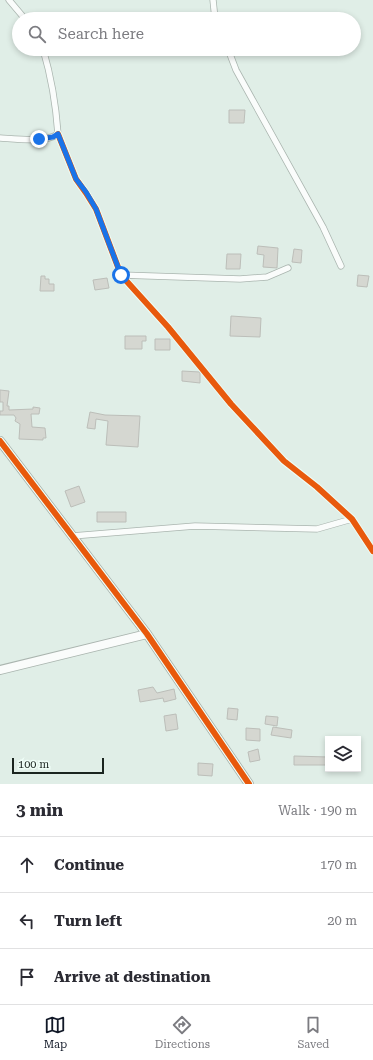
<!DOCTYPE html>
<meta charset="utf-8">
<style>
body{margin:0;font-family:"Roboto Serif",serif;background:#f2f2f3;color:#2b2b33}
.controls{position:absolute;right:12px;bottom:12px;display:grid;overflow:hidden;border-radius:0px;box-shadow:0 2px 6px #0003}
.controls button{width:36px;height:36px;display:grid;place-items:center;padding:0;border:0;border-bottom:1px solid #e1e1e2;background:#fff;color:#2b2b33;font:20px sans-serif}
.scale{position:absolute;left:12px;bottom:10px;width:92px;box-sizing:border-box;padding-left:4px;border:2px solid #1a241f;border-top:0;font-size:11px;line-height:14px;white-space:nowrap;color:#1a241f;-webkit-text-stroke:3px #effef7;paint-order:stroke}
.stop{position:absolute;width:12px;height:12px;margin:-9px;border:3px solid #1a73e8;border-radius:50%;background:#fff}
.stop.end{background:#1a73e8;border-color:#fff;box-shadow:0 1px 4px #0008}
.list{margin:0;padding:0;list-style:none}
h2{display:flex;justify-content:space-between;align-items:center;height:52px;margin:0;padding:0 16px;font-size:17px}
h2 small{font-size:13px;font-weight:400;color:#7c7c81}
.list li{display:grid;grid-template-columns:26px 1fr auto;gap:12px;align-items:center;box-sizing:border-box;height:56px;padding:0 16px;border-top:1px solid #e1e1e2}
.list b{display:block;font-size:15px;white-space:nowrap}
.list em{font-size:13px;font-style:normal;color:#7c7c81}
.icon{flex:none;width:22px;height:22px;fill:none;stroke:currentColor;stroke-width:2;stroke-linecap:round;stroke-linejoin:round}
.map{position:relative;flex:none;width:373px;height:784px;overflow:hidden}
.search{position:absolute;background:#fff;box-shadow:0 2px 6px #0003;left:12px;right:12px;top:12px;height:44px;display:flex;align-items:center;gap:10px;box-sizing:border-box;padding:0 14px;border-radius:22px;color:#7c7c81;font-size:15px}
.sheet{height:220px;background:#fff}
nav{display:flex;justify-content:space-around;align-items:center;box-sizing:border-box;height:56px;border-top:1px solid #e1e1e2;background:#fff;font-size:11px;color:#7c7c81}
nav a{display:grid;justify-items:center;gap:2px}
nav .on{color:#111827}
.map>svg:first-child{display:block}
</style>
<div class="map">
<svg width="373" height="784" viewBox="0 0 373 784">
<rect width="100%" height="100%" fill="#e0eee7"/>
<path fill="#d5d7d1" stroke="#bcbeb9" d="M229,110H245L244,123H229Z
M258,246L278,248L277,268L263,267L264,255L257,254Z
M294,249L302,250L301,263L292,262Z
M227,254H241L240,269H226Z
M358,275L369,276L367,287L357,286Z
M41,276H45V279H49V284H54V291H40Z
M107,278L109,288L95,290L93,280Z
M231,316L261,318L260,337L230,336Z
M125,336H146V341H142V349H125Z
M155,339H170V350H155Z
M182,371L200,372V383L182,381Z
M0,390L9,391L7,406H9V410L33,409V407L40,408L39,414H31L32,427L45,428L46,438H43V440L19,439L20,424L15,421L16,418L14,415H0V411H3V402H0Z
M90,412L105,415L140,416L138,447L106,445L108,421L96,419L95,429L87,428Z
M79,486L85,502L71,507L65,491Z
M97,512H126V522H97Z
M153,687L157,693L174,689L176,699L164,702L163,698L140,702L138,690Z
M228,708L238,709L237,720L227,719Z
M176,714L178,729L166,731L164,716Z
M266,716L278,717L277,726L265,724Z
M273,727L292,730L291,738L271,735Z
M246,728L260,729V741L246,740Z
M258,749L260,760L250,762L248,752Z
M294,756L328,757V765H294Z
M198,763L213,764L212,776L198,775Z"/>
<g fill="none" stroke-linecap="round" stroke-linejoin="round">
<g stroke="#aab5af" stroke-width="7">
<path id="street" d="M9,0L25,19
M213,0L215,19
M228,49L236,70L323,227L341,266
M58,134L76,179L86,193L96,209L121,275L168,327L231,404L284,461L317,487L352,519L373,551
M0,138C16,139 45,143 58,134C56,106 51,76 43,49
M121,275L240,279L267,277L288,268
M72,536L195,526L317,529L352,519"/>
</g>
<g stroke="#aab5af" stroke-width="10">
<path id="secondary" d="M0,441L147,634L249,784
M0,670L147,634"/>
</g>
<use href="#street" stroke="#fafcfb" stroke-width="5.5"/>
<use href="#secondary" stroke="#fafcfb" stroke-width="8"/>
<g stroke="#effef7" stroke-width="8">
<path id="cycleway" d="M58,134L76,179L86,193L96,209L121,275L168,327L231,404L284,461L317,487L352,519L373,551
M0,441L147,634L249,784"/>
</g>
<use href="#cycleway" stroke="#e8590c" stroke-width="6"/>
</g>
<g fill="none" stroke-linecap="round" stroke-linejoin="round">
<path stroke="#1a73e8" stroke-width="5" d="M39,139L53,137L58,134L76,179L86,192L96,209L121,275"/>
</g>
</svg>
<div class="controls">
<button><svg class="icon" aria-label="layers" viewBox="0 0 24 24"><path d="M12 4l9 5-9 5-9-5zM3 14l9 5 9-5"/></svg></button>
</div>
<div class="scale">100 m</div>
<div class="stop" style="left:121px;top:275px"></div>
<div class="stop end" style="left:39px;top:139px"></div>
<div class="search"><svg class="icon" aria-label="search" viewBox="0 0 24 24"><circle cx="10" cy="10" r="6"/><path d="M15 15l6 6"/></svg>Search here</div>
</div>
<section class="sheet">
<h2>3 min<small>Walk · 190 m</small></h2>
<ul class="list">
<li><svg class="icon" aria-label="ahead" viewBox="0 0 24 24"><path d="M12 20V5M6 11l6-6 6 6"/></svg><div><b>Continue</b></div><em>170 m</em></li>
<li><svg class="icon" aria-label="left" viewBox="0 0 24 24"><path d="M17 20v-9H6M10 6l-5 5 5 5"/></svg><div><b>Turn left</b></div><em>20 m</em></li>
<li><svg class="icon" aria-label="arrive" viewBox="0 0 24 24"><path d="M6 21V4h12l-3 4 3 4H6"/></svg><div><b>Arrive at destination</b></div></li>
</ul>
</section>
<nav>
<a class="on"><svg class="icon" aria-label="map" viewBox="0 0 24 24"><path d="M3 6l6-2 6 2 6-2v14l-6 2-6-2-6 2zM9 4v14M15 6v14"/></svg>Map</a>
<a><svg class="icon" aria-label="directions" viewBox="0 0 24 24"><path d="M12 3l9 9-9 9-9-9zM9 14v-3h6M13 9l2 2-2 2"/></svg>Directions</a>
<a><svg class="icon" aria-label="saved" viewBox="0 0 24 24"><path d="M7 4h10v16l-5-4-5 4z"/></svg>Saved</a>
</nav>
